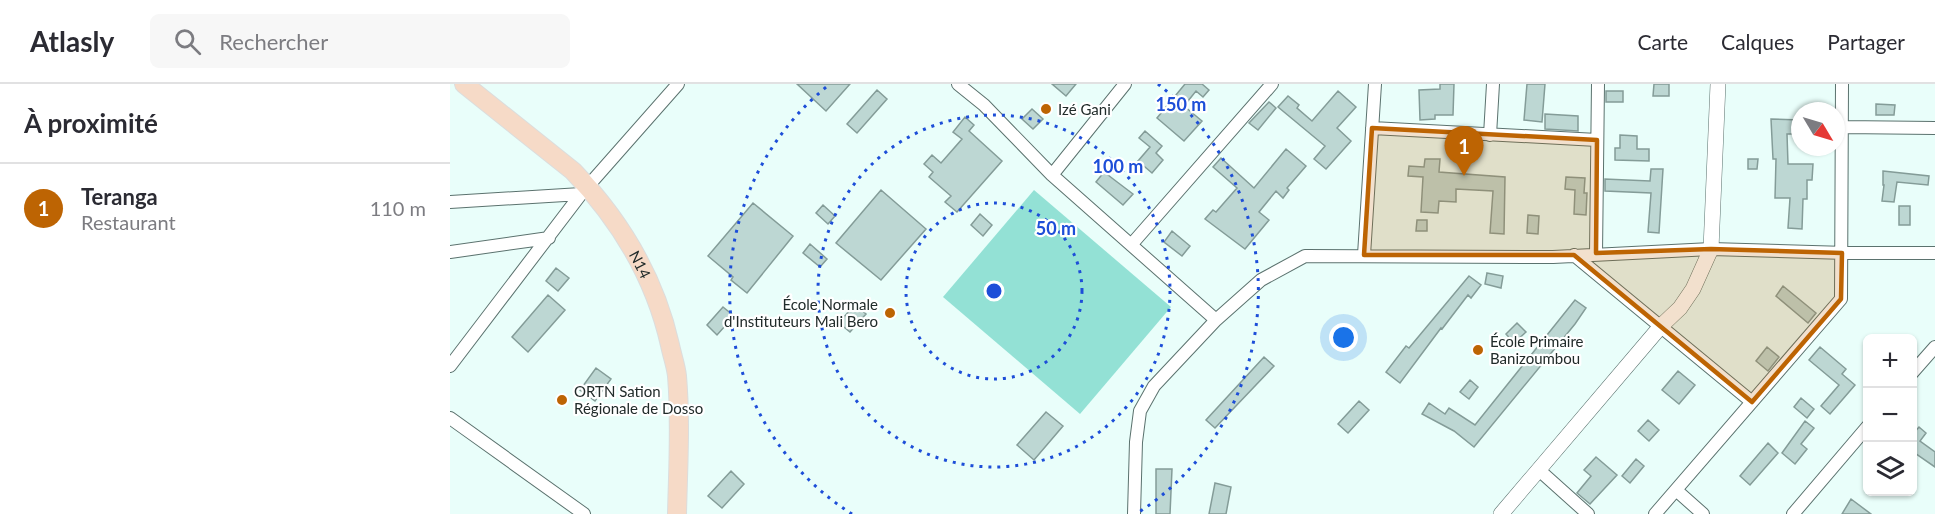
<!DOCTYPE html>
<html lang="fr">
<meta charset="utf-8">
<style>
body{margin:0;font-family:Lato,sans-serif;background:#f7f7f7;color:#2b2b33}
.controls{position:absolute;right:18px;bottom:18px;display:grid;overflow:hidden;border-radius:9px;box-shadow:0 2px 4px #0004}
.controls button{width:54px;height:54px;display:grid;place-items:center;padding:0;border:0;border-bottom:2px solid #e1e1e2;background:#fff;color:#2b2b33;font:30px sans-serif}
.compass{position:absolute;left:1341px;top:18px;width:54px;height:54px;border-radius:50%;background:#fff;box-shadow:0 2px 4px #0004;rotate:128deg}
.you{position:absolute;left:894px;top:254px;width:21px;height:21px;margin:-15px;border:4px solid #fff;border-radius:50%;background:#1a73e8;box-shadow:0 0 0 9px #1a73e833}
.badge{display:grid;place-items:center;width:39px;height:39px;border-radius:50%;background:#bd6403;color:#fff;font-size:20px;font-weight:700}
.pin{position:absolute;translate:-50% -50px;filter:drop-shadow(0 2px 3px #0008)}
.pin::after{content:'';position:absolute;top:32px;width:21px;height:18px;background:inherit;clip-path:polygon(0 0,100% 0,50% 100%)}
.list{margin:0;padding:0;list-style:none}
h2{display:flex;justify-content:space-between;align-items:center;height:78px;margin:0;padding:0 24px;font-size:26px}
h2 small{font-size:20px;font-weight:400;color:#7c7c81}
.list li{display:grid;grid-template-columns:39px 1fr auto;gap:18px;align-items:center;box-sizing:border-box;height:90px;padding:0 24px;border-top:2px solid #e1e1e2}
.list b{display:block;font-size:22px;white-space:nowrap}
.list p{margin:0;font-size:20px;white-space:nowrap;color:#7c7c81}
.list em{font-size:20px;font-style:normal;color:#7c7c81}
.icon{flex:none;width:33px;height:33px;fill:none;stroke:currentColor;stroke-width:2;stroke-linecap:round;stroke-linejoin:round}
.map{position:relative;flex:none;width:1485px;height:430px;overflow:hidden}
header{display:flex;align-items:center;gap:36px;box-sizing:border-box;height:84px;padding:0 30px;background:#fff;border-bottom:2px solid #e1e1e2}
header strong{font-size:28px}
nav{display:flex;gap:33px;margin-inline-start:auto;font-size:21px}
.search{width:420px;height:54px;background:#f7f7f7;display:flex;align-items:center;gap:15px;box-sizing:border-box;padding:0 21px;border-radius:9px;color:#7c7c81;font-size:22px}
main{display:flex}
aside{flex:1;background:#fff}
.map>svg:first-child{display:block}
</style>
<header>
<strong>Atlasly</strong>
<div class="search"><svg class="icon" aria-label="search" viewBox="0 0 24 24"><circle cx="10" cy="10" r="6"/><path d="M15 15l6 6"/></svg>Rechercher</div>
<nav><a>Carte</a><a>Calques</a><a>Partager</a></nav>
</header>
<main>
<aside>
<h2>À proximité<small></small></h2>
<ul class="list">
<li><span class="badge">1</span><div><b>Teranga</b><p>Restaurant</p></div><em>110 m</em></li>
</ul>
</aside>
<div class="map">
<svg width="1485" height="430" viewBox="0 0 1485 430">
<rect width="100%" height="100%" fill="#e9fefa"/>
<path fill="#93e1d5" d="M584,106L721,223L630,330L493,213Z"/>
<path fill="#bdd7d3" stroke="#849c98" stroke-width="1.5" d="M347,0H400L376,27Z
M602,0H626L616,12Z
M735,0H752L759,6L753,13L746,7L734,22L752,37L734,57L707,34Z
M990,0H1004L1003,31H985V35L970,36L969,6L990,5Z
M1077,0H1095L1092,38L1074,36Z
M1204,0H1219V12H1203Z
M427,6L437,15L407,49L397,40Z
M888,7L906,23L887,44L901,57L876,85L864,75L875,62L828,23L838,12L849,21L847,24L862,37Z
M1156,7H1173V18H1156Z
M819,18L826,24L808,46L799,39Z
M1426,20L1445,21L1444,31H1426Z
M582,25L593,35L583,45L572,35Z
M1095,30L1128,32V47L1095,45Z
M515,33L524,41L519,47L552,77L507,128L495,118L501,112L479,93L483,88L474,80L482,71L491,79L512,55L503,48Z
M1321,35L1350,36V50H1337L1338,80H1363L1362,96H1357V115H1353L1352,145L1338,144L1340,114H1325L1326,75H1323Z
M695,47L712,62L706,69L713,76L702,89L688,77L700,63L689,54Z
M1170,51L1187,52V65H1199V77L1165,76V64H1170Z
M836,65L856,82L837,104L839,106L833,114L826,107L809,128L819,136L795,165L755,135L763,126L766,128L787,104L763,83L771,74L804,104Z
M975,75H990L989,88L1055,93L1054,150L1040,149L1043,107L1006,105V118L989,117L988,129L971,128L973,93L958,92L959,82L974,83Z
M1298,75H1308L1307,85H1298Z
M1201,85H1213L1209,149L1198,148L1201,109L1155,107V95L1200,97Z
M1433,87L1479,92L1478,101L1447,98L1444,118L1432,117L1434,101H1433Z
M654,88L683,110L673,121L646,98Z
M1116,93L1135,94L1134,109H1137L1136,131L1124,130L1125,106L1115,105Z
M431,106L476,145L431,196L386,159Z
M303,119L343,152L297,209L281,196L283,193L258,172Z
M373,121L385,132L378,140L366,129Z
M1449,122H1460V141H1449Z
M530,130L542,141L533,152L521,141Z
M1078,131L1089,132L1088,150L1077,149Z
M967,136H977V147H966Z
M722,147L740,162L732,172L714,158Z
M360,160L377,175L370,183L353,169Z
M106,184L119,194L108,207L96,197Z
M1037,189L1053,192L1051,204L1035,200Z
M1019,192L1031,201L1021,214L1018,211L992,245L991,244L950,299L936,288L956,262L959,264Z
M1333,202L1366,229L1358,239L1326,212Z
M98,211L115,226L78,268L62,253Z
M1125,216L1136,224L1125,240L1024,363L1004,347L972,330L979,319L995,330L999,324L1025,341Z
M405,220L416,230L400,248L389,239Z
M273,223L284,232L267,251L257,241Z
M1067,239L1076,248L1064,259L1056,250Z
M1317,263L1329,273L1318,287L1306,277Z
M1370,263L1396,285L1392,290L1405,301L1380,330L1371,322L1389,301L1359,276Z
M814,273L824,282L765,344L756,336Z
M146,284L161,295L145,317L130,306Z
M1228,287L1245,301L1229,320L1212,306Z
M1020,296L1028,303L1019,315L1010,308Z
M1351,314L1364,325L1357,334L1344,323Z
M909,317L919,326L898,349L888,340Z
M596,328L613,342L584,376L567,361Z
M1198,336L1209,346L1199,357L1188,347Z
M1355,337L1364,344L1351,360L1357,365L1345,380L1332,369Z
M1469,343L1476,349L1470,357L1485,368V383L1462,367V351Z
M1318,359L1328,369L1300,401L1290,392Z
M1146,373L1167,391L1140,420L1127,409L1141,392L1134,386Z
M1186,375L1194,382L1180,399L1172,392Z
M706,385H722L720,430H706Z
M281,387L294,400L272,424L258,412Z
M765,399L781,403L776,430H759Z
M1401,415L1421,430H1392Z"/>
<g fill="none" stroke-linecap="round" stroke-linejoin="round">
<g stroke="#5b726e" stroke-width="14">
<path id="minor" d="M508,0L534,21L602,91L766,236
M1392,43L1485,44
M922,44L1147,56
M1040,51L1043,0
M602,91L675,0
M0,118L131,110
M681,161L822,0
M0,168L99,154
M1146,169L1148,0
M914,171L925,0
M1124,171L1302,318
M0,282L131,110L228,0
M1462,289L1485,263
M0,334L134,430
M1089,386L1138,430
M1226,406L1253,430
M684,430L686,358L690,327L704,302L766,236L811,196L855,172L1103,173L1261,165L1396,169H1485
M1205,430L1391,215L1392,0
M1343,430L1418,342"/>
</g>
<g stroke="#5b726e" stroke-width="16">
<path id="tertiary" d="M1051,430L1211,242L1230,224L1243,205L1261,165L1268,0"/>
</g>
<g stroke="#dbdddd" stroke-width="20">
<g id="primary">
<path id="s1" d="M14,0L123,87C170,136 205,194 220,261C222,271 226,282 227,292C231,338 228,385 227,430"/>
</g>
</g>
<use href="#minor" stroke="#fff" stroke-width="12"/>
<use href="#tertiary" stroke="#fff" stroke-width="15"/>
<use href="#primary" stroke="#f6dac7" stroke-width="18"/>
</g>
<path fill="#bd6403" fill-opacity="0.2" stroke="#bd6403" stroke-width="4.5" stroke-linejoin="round" d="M922,44L1147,56L1146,169L1261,165L1392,169L1391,215L1302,318L1124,171H914Z"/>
<g fill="none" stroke="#1d4ed8" stroke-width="3" stroke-dasharray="3 6">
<circle cx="544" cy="207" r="88"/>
<circle cx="544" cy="207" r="176"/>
<path d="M402 430A264 264 0 0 1 380 0M708 0A264 264 0 0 1 686 430"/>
</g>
<g fill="#bd6403" stroke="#fff" stroke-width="2">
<circle cx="596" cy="25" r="6"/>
<circle cx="440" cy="229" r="6"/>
<circle cx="1028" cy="266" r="6"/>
<circle cx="112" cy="316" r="6"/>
</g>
<g text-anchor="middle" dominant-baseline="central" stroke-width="4.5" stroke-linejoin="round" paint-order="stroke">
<g font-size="15" fill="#212b2a" stroke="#fff" text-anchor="start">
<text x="608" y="25">Izé Gani</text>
<text x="428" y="220" text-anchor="end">École Normale<tspan x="428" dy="17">d'Instituteurs Mali Bero</tspan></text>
<text x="1040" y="257">École Primaire<tspan x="1040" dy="17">Banizoumbou</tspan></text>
<text x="124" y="307">ORTN Sation<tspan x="124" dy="17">Régionale de Dosso</tspan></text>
</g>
<g font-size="15" fill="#212b2a" stroke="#fff">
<text stroke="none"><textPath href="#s1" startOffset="255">N14</textPath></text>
</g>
</g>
<circle cx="544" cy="207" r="9" fill="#1d4ed8" stroke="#fff" stroke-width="3"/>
<g font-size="18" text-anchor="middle" font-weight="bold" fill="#1d4ed8" stroke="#fff" stroke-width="4.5" stroke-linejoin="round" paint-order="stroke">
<text x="731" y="27">150 m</text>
<text x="668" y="89">100 m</text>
<text x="606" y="151">50 m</text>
</g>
</svg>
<div class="controls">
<button>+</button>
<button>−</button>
<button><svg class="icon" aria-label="layers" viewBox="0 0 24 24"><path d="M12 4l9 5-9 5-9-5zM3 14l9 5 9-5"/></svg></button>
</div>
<svg class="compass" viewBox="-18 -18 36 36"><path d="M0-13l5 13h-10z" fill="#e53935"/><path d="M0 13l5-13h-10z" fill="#7c7c81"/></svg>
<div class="you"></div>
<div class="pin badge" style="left:1014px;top:92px">1</div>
</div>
</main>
